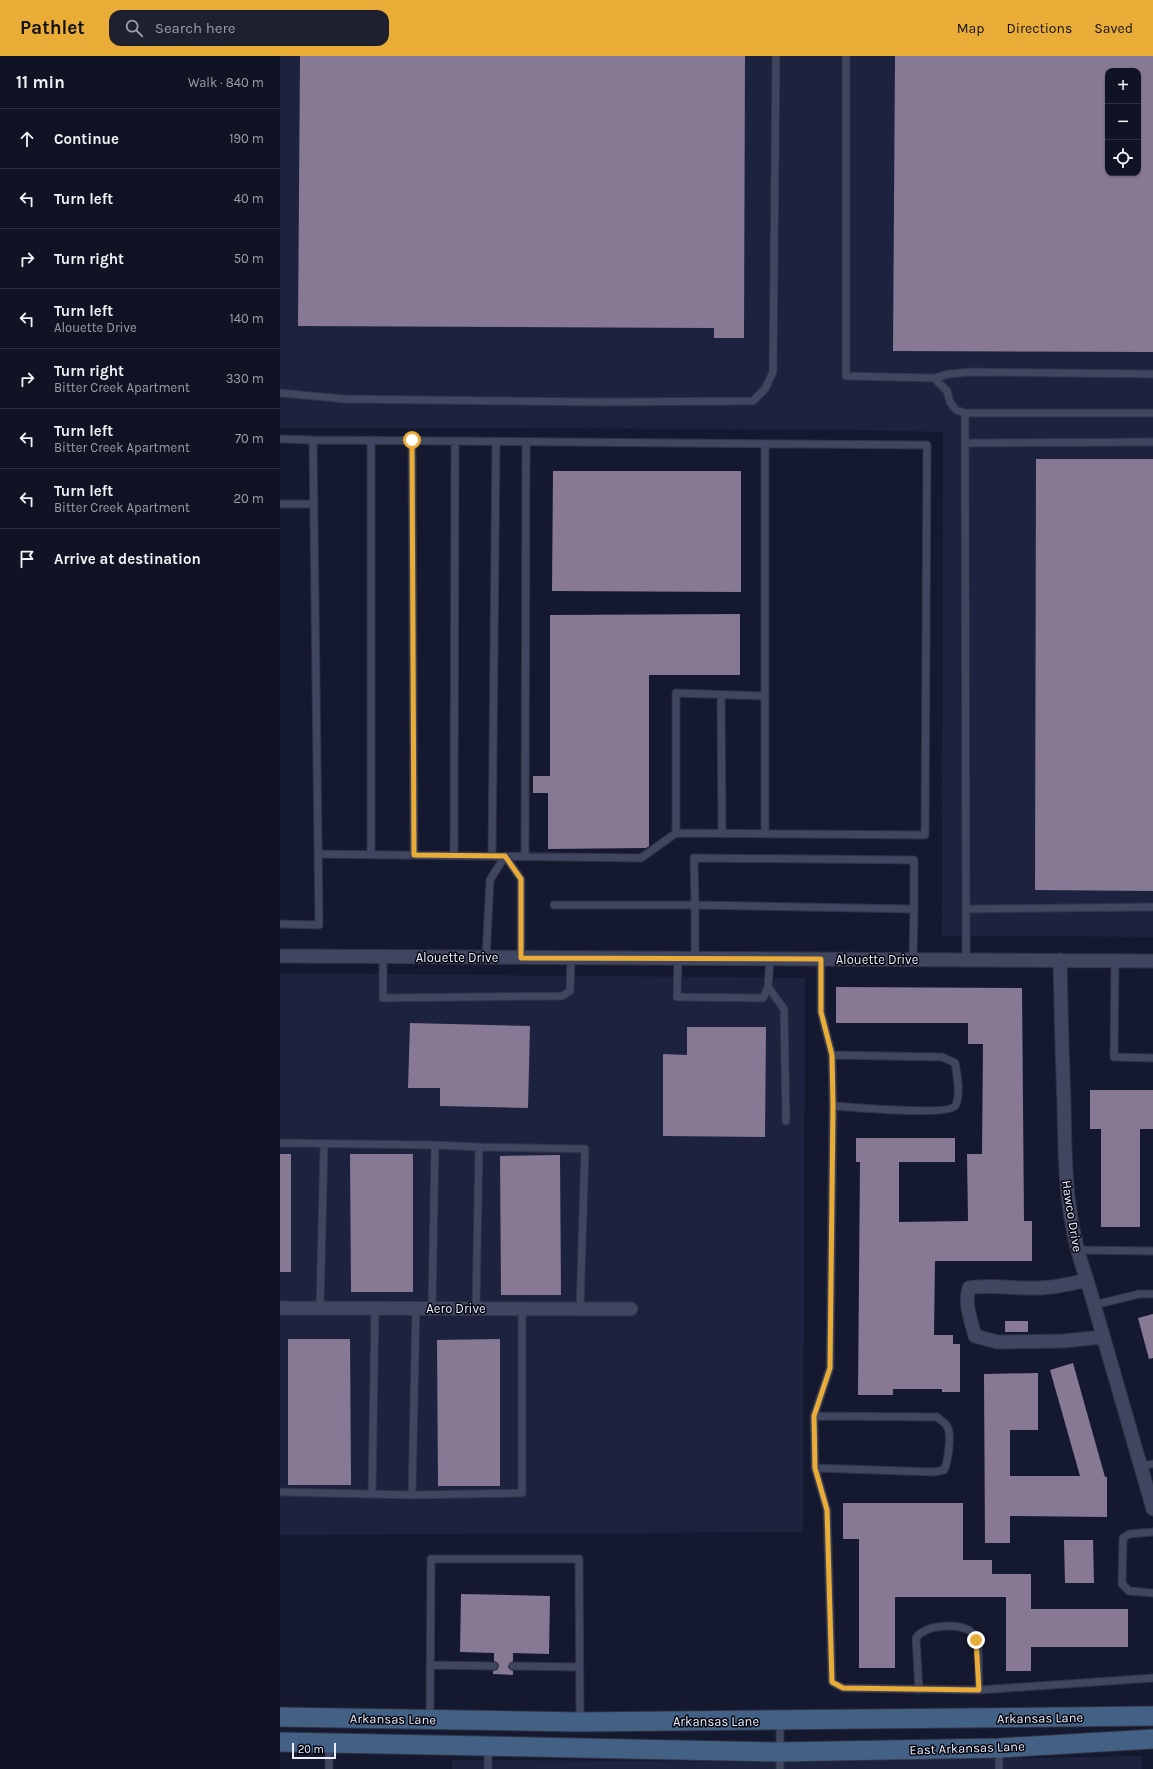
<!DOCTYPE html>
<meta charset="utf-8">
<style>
body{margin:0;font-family:Karla,sans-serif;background:#1e2030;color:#f1f3f6}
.controls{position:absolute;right:12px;top:12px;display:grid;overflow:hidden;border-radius:8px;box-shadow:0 1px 3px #0004}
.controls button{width:36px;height:36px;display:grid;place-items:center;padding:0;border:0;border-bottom:1px solid #303241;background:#101323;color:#f1f3f6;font:20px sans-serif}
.scale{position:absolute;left:12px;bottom:10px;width:44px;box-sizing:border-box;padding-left:4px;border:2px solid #eaeefe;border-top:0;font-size:11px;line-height:14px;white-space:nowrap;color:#eaeefe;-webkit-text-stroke:3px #04050e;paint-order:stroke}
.stop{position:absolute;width:12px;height:12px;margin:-9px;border:3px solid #e8ac37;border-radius:50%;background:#fff}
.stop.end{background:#e8ac37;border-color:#fff;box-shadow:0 1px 4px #0008}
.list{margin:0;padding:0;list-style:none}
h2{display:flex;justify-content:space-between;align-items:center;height:52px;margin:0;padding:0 16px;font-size:17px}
h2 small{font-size:13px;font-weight:400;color:#9c9ea6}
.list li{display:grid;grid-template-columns:26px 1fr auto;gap:12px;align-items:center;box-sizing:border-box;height:60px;padding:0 16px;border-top:1px solid #303241}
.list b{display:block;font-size:15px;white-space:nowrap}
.list p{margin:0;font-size:13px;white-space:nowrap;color:#9c9ea6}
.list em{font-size:13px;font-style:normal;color:#9c9ea6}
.icon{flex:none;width:22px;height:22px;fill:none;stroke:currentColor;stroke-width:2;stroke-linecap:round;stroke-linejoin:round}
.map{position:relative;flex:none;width:873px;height:1713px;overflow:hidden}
header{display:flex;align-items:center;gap:24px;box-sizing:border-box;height:56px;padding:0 20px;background:#e8ac37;color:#111}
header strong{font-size:19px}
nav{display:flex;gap:22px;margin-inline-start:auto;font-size:14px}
.search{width:280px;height:36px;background:#1e2030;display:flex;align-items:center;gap:10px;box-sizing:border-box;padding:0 14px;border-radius:12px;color:#9c9ea6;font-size:15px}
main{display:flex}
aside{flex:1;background:#101323}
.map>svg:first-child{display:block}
</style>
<header>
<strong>Pathlet</strong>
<div class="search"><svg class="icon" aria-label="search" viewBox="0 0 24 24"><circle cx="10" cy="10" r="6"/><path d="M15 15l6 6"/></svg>Search here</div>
<nav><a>Map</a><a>Directions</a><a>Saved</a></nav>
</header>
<main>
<aside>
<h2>11 min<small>Walk · 840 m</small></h2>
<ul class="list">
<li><svg class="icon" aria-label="ahead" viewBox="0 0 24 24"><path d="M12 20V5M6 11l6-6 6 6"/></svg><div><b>Continue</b></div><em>190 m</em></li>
<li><svg class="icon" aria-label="left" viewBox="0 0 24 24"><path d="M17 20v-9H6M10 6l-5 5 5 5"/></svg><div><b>Turn left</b></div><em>40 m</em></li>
<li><svg class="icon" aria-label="right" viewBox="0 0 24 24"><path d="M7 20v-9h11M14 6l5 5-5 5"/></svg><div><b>Turn right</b></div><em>50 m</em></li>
<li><svg class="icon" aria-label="left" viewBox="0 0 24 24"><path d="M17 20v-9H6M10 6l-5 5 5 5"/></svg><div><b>Turn left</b><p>Alouette Drive</p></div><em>140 m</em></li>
<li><svg class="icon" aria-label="right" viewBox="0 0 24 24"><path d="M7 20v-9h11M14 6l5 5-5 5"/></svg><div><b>Turn right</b><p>Bitter Creek Apartment</p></div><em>330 m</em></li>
<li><svg class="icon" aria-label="left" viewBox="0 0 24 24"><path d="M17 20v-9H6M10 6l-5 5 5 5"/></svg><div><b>Turn left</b><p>Bitter Creek Apartment</p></div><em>70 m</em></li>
<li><svg class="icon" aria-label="left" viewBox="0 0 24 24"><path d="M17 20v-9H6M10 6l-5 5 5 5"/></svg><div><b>Turn left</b><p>Bitter Creek Apartment</p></div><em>20 m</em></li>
<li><svg class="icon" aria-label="arrive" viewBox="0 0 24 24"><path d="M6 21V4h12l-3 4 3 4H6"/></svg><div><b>Arrive at destination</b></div></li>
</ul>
</aside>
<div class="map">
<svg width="873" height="1713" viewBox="0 0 873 1713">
<rect width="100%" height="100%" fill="#15192f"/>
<path fill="#1d223e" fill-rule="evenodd" d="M0,0H873V881L662,880L663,376L526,373L0,372ZM828,15H858V117H828Z
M0,917L525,922L523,1476L0,1479Z
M862,1700V1713H172V1704L517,1706Z"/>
<path fill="#877994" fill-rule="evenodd" d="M20,0H465L464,282H434V272L18,270Z
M615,0H873V296L613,295ZM828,15H858V117H828Z
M756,403H873V835L755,834Z
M273,415H461V536L272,535Z
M460,558V619H369V790L366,792L268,793V737H253V720H270V559Z
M556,931L742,932L744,1165H752V1205H655L654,1279H673V1288H680V1336H662V1333H613V1339H578L580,1106H576V1082H675V1106H619V1166L688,1165L687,1098H702L703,988H688V967H556Z
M130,967L250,970L248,1052L160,1050V1032H128Z
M407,971H486L485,1081L383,1080V998L407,999Z
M810,1034H873V1073H860V1171H821V1073H810Z
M0,1098H11V1216H0Z
M70,1098H133V1236H71Z
M280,1099L281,1239H221L220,1100Z
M873,1258V1302L869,1303L858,1262Z
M725,1265H748V1276H725Z
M8,1283H70L71,1429H8Z
M220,1283V1430H158L157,1284Z
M793,1307L825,1421H827V1461L730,1460V1487H705L704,1318L758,1317V1374H730V1420H800L770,1314Z
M563,1447H683V1504H712V1518H751V1553H848V1591H751V1615H726V1541H615V1612H579V1483H563Z
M784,1484H813L814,1527H785Z
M181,1538L270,1540L269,1598L233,1597V1605L228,1610L229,1613L233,1615V1619L213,1618V1615L217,1614L219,1610L218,1607L214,1605V1597L180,1596Z"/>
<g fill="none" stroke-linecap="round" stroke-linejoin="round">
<g stroke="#313344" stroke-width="9">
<path id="service" d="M566,0V320L654,322L667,335L670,346L676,354L685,357
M654,322L669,318L691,316L873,318
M0,337L65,343L320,346L473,345L485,333L493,316L496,0
M0,383L33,384
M132,385L134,799
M685,387L873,386
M0,448H34
M441,639L442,778
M485,640V388
M396,777V637L485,640V778
M91,798V384
M174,799L175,385
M212,800L216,385
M225,800L241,823V901
M245,800L246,386
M274,849H415V902
M686,853L873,851
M0,868L39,869L33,384L647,389L645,779L396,777L361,802L38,798
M103,901V942L282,940L290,935L291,902
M206,901L210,824L225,800
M398,902L397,941L483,942L488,931L490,903
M541,903V956L552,999L553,1050L550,1312L534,1360L535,1412L547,1454L552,1626L563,1632L699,1634L698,1590C696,1584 694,1577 689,1574C674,1567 645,1569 636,1582L639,1634
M633,903L634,853L415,849L414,802L634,804V853
M686,904L685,357H873
M835,905L834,1001L873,1002
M488,931L504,953L506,1065
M552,999L662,1001L675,1007C677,1017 681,1042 675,1050C668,1060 570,1051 553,1050
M0,1087L155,1089
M199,1091L305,1093L300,1253
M796,1194L873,1195
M814,1249L859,1238H873
M40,1252L44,1088
M152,1252L155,1089L199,1091L196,1252
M534,1360L657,1361C660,1364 665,1366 667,1370C672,1378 668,1406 664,1414L654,1416L535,1412
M860,1410L873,1408
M0,1436L132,1439L136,1252
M92,1438L95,1253
M132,1439L242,1437V1253
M873,1476L849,1478L843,1482L842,1528L849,1535L873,1537
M150,1609L214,1610
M233,1610L299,1611
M699,1634L873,1622
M150,1662L151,1503H299L300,1665
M49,1713V1688
M208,1713V1691
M500,1713V1665
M719,1713V1693"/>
</g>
<g stroke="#313344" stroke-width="15">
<path id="minor" d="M0,900L873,905
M780,904C781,952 782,999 784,1047C785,1110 785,1164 807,1224L873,1453
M807,1224C790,1228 774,1232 757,1232C734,1233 711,1228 689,1232C684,1248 691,1264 695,1280L717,1286L783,1285L823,1281
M0,1252L351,1253"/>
</g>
<g stroke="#313344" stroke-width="21">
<path id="secondary" d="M0,1661L300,1666L873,1660
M0,1686L500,1696L719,1692L873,1683"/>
</g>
<use href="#service" stroke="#40465f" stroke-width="7"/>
<use href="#minor" stroke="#40465f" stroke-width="13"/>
<use href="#secondary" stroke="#426184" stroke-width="19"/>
</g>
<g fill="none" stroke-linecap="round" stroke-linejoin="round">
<path stroke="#e8ac37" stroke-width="5" d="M132,384L134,799L225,800L241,823V902L541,903V956L552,999L553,1050L550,1312L534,1360L535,1412L547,1454L552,1626L563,1632L699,1634L696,1584"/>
</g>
<g text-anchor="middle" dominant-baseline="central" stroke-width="3" stroke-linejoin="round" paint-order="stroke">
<g font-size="13" fill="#eaeefe" stroke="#04050e">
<text x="177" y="901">Alouette Drive</text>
<text x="597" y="903">Alouette Drive</text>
<text transform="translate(792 1160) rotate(81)">Hawco Drive</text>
<text x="176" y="1252">Aero Drive</text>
<text transform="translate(760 1662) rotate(-1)">Arkansas Lane</text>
<text transform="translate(113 1663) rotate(1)">Arkansas Lane</text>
<text x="436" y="1665">Arkansas Lane</text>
<text transform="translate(687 1692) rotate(-2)">East Arkansas Lane</text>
</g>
</g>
</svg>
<div class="controls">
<button>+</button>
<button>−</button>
<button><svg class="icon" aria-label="locate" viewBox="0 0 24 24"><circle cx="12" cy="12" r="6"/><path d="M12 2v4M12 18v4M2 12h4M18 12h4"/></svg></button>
</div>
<div class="scale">20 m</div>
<div class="stop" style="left:132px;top:384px"></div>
<div class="stop end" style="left:696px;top:1584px"></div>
</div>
</main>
